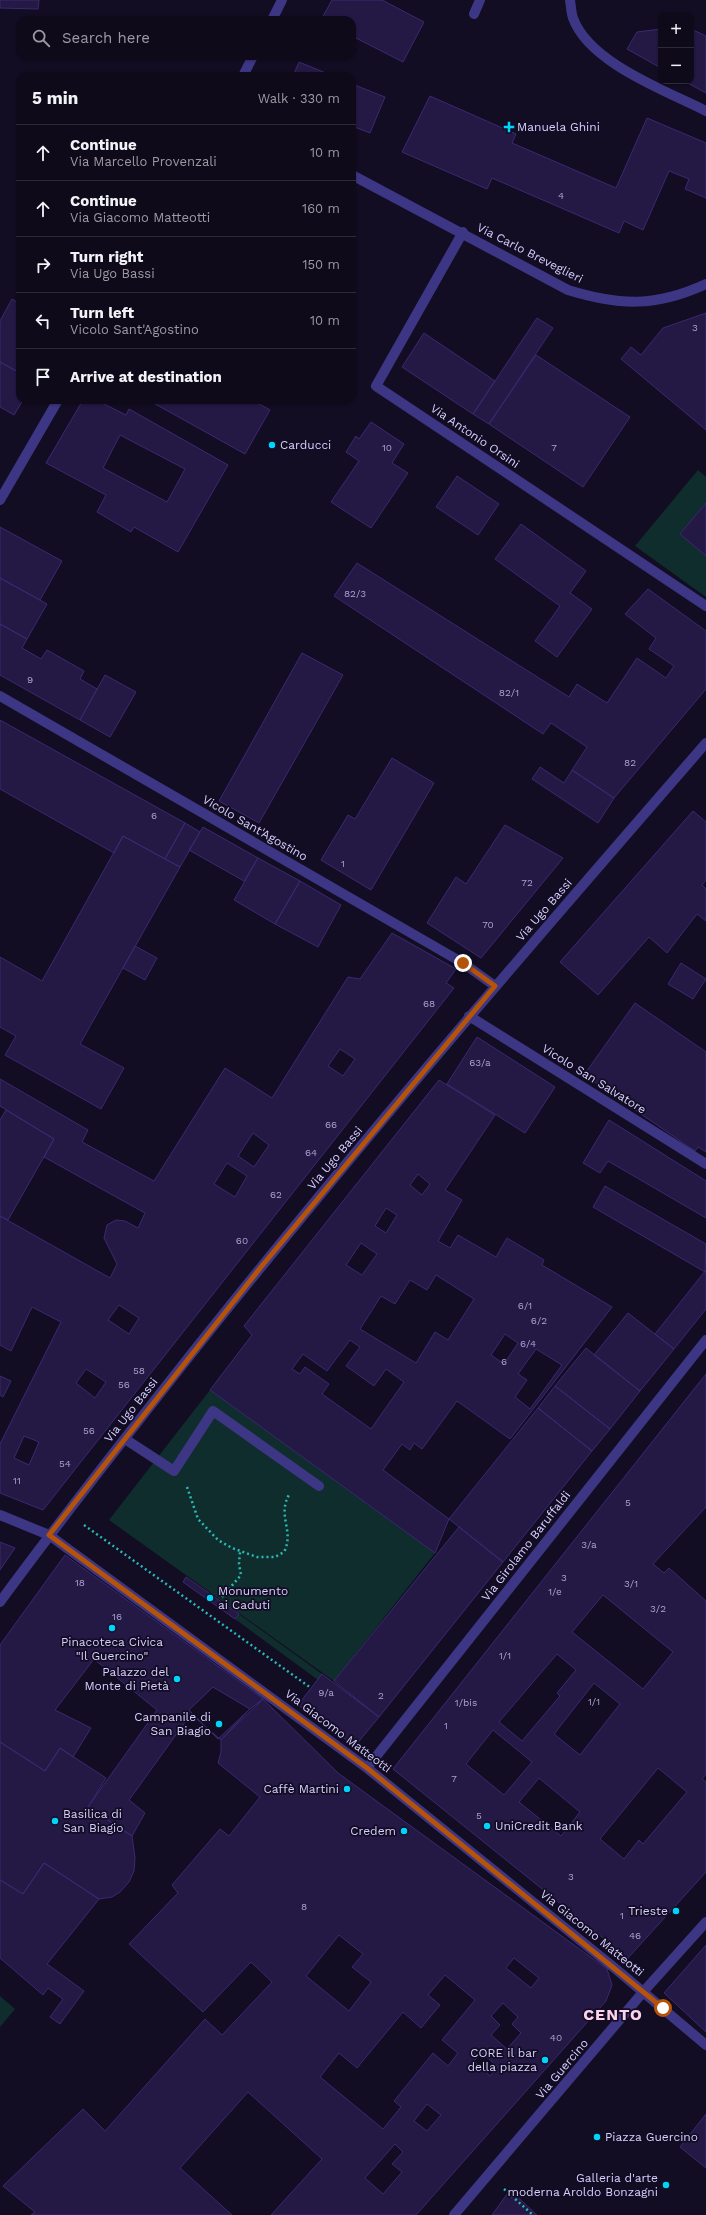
<!DOCTYPE html>
<meta charset="utf-8">
<style>
body{margin:0;font-family:"Work Sans",sans-serif;background:#1c1827;color:#f1f3f6}
.controls{position:absolute;right:12px;top:12px;display:grid;overflow:hidden;border-radius:8px;box-shadow:0 1px 3px #0004}
.controls button{width:36px;height:36px;display:grid;place-items:center;padding:0;border:0;border-bottom:1px solid #2e2b39;background:#0e0a1a;color:#f1f3f6;font:20px sans-serif}
.stop{position:absolute;width:12px;height:12px;margin:-9px;border:3px solid #b45309;border-radius:50%;background:#fff}
.stop.end{background:#b45309;border-color:#fff;box-shadow:0 1px 4px #0008}
.list{margin:0;padding:0;list-style:none}
h2{display:flex;justify-content:space-between;align-items:center;height:52px;margin:0;padding:0 16px;font-size:17px}
h2 small{font-size:13px;font-weight:400;color:#9b9aa2}
.list li{display:grid;grid-template-columns:26px 1fr auto;gap:12px;align-items:center;box-sizing:border-box;height:56px;padding:0 16px;border-top:1px solid #2e2b39}
.list b{display:block;font-size:15px;white-space:nowrap}
.list p{margin:0;font-size:13px;white-space:nowrap;color:#9b9aa2}
.list em{font-size:13px;font-style:normal;color:#9b9aa2}
.icon{flex:none;width:22px;height:22px;fill:none;stroke:currentColor;stroke-width:2;stroke-linecap:round;stroke-linejoin:round}
.map{position:relative;flex:none;width:706px;height:2215px;overflow:hidden}
.search{position:absolute;background:#0e0a1a;box-shadow:0 1px 3px #0004;left:16px;top:16px;width:340px;height:44px;display:flex;align-items:center;gap:10px;box-sizing:border-box;padding:0 14px;border-radius:12px;color:#9b9aa2;font-size:15px}
.panel{position:absolute;background:#0e0a1a;box-shadow:0 1px 3px #0004;left:16px;top:72px;width:340px;height:332px;border-radius:12px}
.map>svg:first-child{display:block}
</style>
<div class="map">
<svg width="706" height="2215" viewBox="0 0 706 2215">
<rect width="100%" height="100%" fill="#120d23"/>
<path fill="#102d2d" d="M698,470L706,477V503L680,534L706,556V597L635,546Z
M210,1390L435,1553L334,1681L109,1520Z
M239,1614L322,1674L318,1680L235,1619Z
M0,1996L15,2009L0,2027Z"/>
<path fill="#241845" stroke="#3b2972" fill-rule="evenodd" d="M0,0H39L38,9L0,8Z
M332,0H382L424,22L403,62L352,36V20H321Z
M661,29V68L627,49L637,32Z
M691,29L706,36V93L684,81H691Z
M299,62L333,76H293Z
M352,84L385,97L370,133L352,126Z
M430,96L516,134L512,143L616,188L647,118L706,143V198L685,189L689,179L669,171L643,230L624,221L619,233L492,178L487,189L402,152Z
M12,299L20,304V373L0,362V321Z
M706,313V430L621,359L631,347L641,355L663,328Z
M537,318L553,328L489,424L473,414Z
M424,333L495,381L473,414L402,367Z
M536,355L630,417L583,487L489,424Z
M0,362L20,373V400H23L14,415L0,407Z
M83,400H96L126,415L129,409L228,465L178,552L134,527L131,532L97,512L106,495L46,463ZM120,435L185,469L167,502L103,468Z
M148,400H252L270,410L245,454Z
M371,422L404,444L392,463L408,473L371,528L331,502L359,461L346,452L356,436L359,439Z
M457,476L499,504L478,535L436,507Z
M706,503V556L680,534Z
M521,524L586,571L570,593L592,609L557,657L535,641L560,606L495,559Z
M0,527L62,561L40,600L0,578Z
M357,563L569,697L577,684L607,703L637,658L666,678L674,666L649,649L656,638L625,614L648,589L706,631V689L614,798L572,770L587,747L551,723L543,734L334,596Z
M0,578L47,604L27,639L0,624Z
M0,624L27,639L22,648L41,659L47,650L84,671L80,679L97,689L80,720L0,675Z
M302,653L343,675L259,823L219,801Z
M105,675L136,692L110,737L80,720Z
M0,720L185,823L165,859L123,836L114,853L0,789Z
M392,758L434,783L371,890L321,860L348,815L355,819Z
M540,767L564,783L572,770L614,798L598,823L532,779Z
M693,811L706,822V880L702,885L706,889V921L697,914L667,953L649,937L598,995L560,962Z
M185,823L200,832L180,867L165,859Z
M505,825L563,858L481,958L427,923L456,877L466,884Z
M203,827L258,858L244,881L189,850Z
M123,836L180,867L80,1044L124,1068L101,1109L5,1055L16,1036L0,1027V957L42,981Z
M258,858L300,881L275,924L234,900Z
M300,881L341,905L318,947L275,924Z
M392,933L456,969L446,983L454,988L43,1510L0,1493V1444L61,1322L32,1307L11,1351L0,1345V1216L110,1278L117,1264L104,1238L107,1225L116,1220L125,1221L138,1228L145,1213L44,1157L54,1139L0,1106V1079L88,1130L82,1142L154,1181L225,1068L272,1098L348,977L360,979ZM340,1049L355,1059L343,1076L328,1066ZM253,1133L269,1145L254,1167L238,1156ZM227,1163L247,1176L235,1197L214,1184ZM119,1305L139,1318L129,1334L108,1320ZM86,1369L106,1382L95,1398L76,1383ZM24,1436L39,1442L29,1465L14,1458Z
M135,946L157,958L145,980L123,968Z
M681,963L706,979L693,999L668,984Z
M635,1003L706,1052V1152L698,1147L695,1151L584,1075Z
M477,1037L555,1087L525,1133L447,1084Z
M439,1080L495,1115L445,1190L462,1200L438,1241L450,1248L458,1235L496,1257L507,1238L544,1260L542,1265L612,1307L510,1439L457,1401L422,1449L414,1443L410,1450L402,1444L383,1470L449,1519L435,1553L210,1390L252,1335L244,1326ZM418,1174L430,1184L422,1195L410,1185ZM386,1208L397,1215L386,1233L375,1226ZM361,1243L377,1254L362,1275L346,1265ZM436,1275L474,1299L448,1340L435,1332L416,1363L360,1329L381,1296L395,1304L410,1280L427,1290ZM505,1334L518,1343L504,1364L491,1355ZM350,1340L360,1347L346,1366L374,1386L386,1369L404,1382L371,1429L322,1394L329,1384L305,1367L300,1374L292,1369L303,1354L327,1371ZM536,1349L562,1365L530,1409L515,1397L527,1380L518,1374Z
M6,1110L54,1139L8,1220L0,1216V1120Z
M609,1120L706,1181V1218L608,1161L600,1173L583,1163Z
M605,1186L706,1244L705,1272L593,1207Z
M706,1270V1309L674,1349L655,1334Z
M628,1313L674,1349L640,1391L594,1355Z
M586,1348L640,1391L610,1429L555,1386Z
M706,1374V1507L653,1564L664,1573L669,1568L706,1601V1774L702,1779L706,1782V1872L628,1958L393,1769ZM603,1595L673,1652L643,1689L572,1632ZM557,1654L576,1670L557,1693L560,1696L522,1741L499,1722ZM594,1683L620,1704L580,1755L554,1734ZM493,1730L532,1762L504,1795L466,1764ZM658,1768L687,1792L643,1844L639,1840L624,1859L600,1839ZM539,1778L580,1812L561,1836L519,1802Z
M0,1376L11,1381L3,1397L0,1395Z
M555,1386L610,1429L592,1451L538,1408Z
M538,1408L592,1451L503,1562L449,1519Z
M459,1527L503,1562L379,1717L334,1681Z
M0,1542L15,1548L0,1570Z
M65,1555L263,1699L250,1709L221,1740L191,1714L129,1800L145,1813L132,1836L88,1807L157,1710L94,1659L55,1710L91,1728L73,1757L60,1748L45,1771L0,1742V1645Z
M186,1577L239,1614L235,1619L183,1582Z
M322,1674L379,1717L355,1746L298,1705Z
M213,1687L250,1709L218,1739L189,1710Z
M263,1699L338,1773L607,1969L612,1985L606,2001L416,2215H271L322,2159L248,2092L180,2168L232,2215H31L35,2212L3,2186L83,2109L105,2131L205,2019L222,2035L272,1982L251,1962L203,2012L129,1944L178,1893L172,1885L220,1829L229,1836L260,1797L218,1763L221,1752V1740ZM339,1935L363,1954L352,1967L371,1982L349,2011L306,1976ZM514,1958L539,1978L531,1988L506,1968ZM445,1975L475,2000L442,2040L458,2053L448,2066L433,2053L394,2101L401,2107L383,2129L320,2077L339,2053L357,2068L403,2012L421,2028L440,2005L428,1995ZM503,2003L518,2017L512,2024L521,2033L507,2049L491,2035L500,2025L491,2016ZM482,2053L498,2067L490,2076L474,2061ZM427,2104L441,2115L427,2131L414,2121ZM395,2144L403,2152L392,2164L402,2172L383,2194L365,2178Z
M0,1742L45,1771L60,1748L106,1778L88,1807L132,1836L135,1858L134,1871L129,1882L120,1892L112,1897L99,1899L44,1863L23,1894L0,1880Z
M44,1863L99,1899L47,1964L84,1991L60,2024L50,2017L63,1999L48,1988L43,1995L0,1958V1880L23,1894Z
M706,1945V2032L664,1993Z
M706,2114V2168L680,2147Z
M510,2190L537,2215H492Z"/>
<g fill="none" stroke-linecap="round" stroke-linejoin="round">
<path stroke="#29b9b7" stroke-width="2.5" stroke-dasharray="2 3" stroke-linecap="butt" d="M187,1487L198,1519L218,1540L232,1548L257,1557H275L284,1552C295,1530 276,1516 290,1493
M84,1525L311,1688
M222,1597L241,1575L239,1564L240,1552
M504,2189L533,2215"/>
<path stroke="#3d3684" stroke-width="10" d="M474,14L480,0
M125,1439L174,1471L213,1411L319,1486"/>
<path stroke="#3d3684" stroke-width="10" d="M454,2215L644,1991"/>
<path stroke="#3d3684" stroke-width="10" d="M570,0C571,6 571,12 573,18C589,63 667,91 706,111
M272,20L282,0
M243,76L253,56
M352,175L568,290C620,306 656,307 706,284
M463,232L376,386L706,606
M0,500L58,400
M0,696L463,963L495,986
M469,1016L706,1164
M0,1515L49,1535L367,1768L617,1970L706,2045
M0,1602C57,1524 117,1448 177,1372C347,1157 526,950 706,743
M367,1768L706,1340
M644,1991L706,1922"/>
</g>
<g fill="none" stroke-linecap="round" stroke-linejoin="round">
<path stroke="#b45309" stroke-width="5" d="M463,963L495,986L261,1267L49,1535L367,1768L663,2008"/>
</g>
<g fill="#00d4fa" stroke="#120d23" stroke-width="1.5">
<path d="M507 121h4v4h4v4h-4v4h-4v-4h-4v-4h4z"/>
<circle cx="272" cy="445" r="4"/>
<circle cx="210" cy="1598" r="4"/>
<circle cx="112" cy="1628" r="4"/>
<circle cx="177" cy="1679" r="4"/>
<circle cx="219" cy="1724" r="4"/>
<circle cx="347" cy="1789" r="4"/>
<circle cx="55" cy="1821" r="4"/>
<circle cx="487" cy="1826" r="4"/>
<circle cx="404" cy="1831" r="4"/>
<circle cx="676" cy="1911" r="4"/>
<circle cx="545" cy="2060" r="4"/>
<circle cx="597" cy="2137" r="4"/>
<circle cx="666" cy="2185" r="4"/>
</g>
<g text-anchor="middle" dominant-baseline="central" stroke-width="3.5" stroke-linejoin="round" paint-order="stroke">
<g font-size="10" fill="#aaa1d0">
<text x="561" y="195">4</text>
<text x="695" y="327">3</text>
<text x="387" y="447">10</text>
<text x="554" y="447">7</text>
<text x="355" y="593">82/3</text>
<text x="30" y="679">9</text>
<text x="509" y="692">82/1</text>
<text x="630" y="762">82</text>
<text x="154" y="815">6</text>
<text x="343" y="863">1</text>
<text x="527" y="882">72</text>
<text x="488" y="924">70</text>
<text x="429" y="1003">68</text>
<text x="480" y="1062">63/a</text>
<text x="331" y="1124">66</text>
<text x="311" y="1152">64</text>
<text x="276" y="1194">62</text>
<text x="242" y="1240">60</text>
<text x="525" y="1305">6/1</text>
<text x="539" y="1320">6/2</text>
<text x="528" y="1343">6/4</text>
<text x="504" y="1361">6</text>
<text x="139" y="1370">58</text>
<text x="124" y="1384">56</text>
<text x="89" y="1430">56</text>
<text x="65" y="1463">54</text>
<text x="17" y="1480">11</text>
<text x="628" y="1502">5</text>
<text x="589" y="1544">3/a</text>
<text x="564" y="1577">3</text>
<text x="80" y="1582">18</text>
<text x="631" y="1583">3/1</text>
<text x="555" y="1591">1/e</text>
<text x="658" y="1608">3/2</text>
<text x="117" y="1616">16</text>
<text x="505" y="1655">1/1</text>
<text x="326" y="1692">9/a</text>
<text x="381" y="1695">2</text>
<text x="594" y="1701">1/1</text>
<text x="466" y="1702">1/bis</text>
<text x="446" y="1725">1</text>
<text x="454" y="1778">7</text>
<text x="479" y="1815">5</text>
<text x="571" y="1876">3</text>
<text x="304" y="1906">8</text>
<text x="622" y="1915">1</text>
<text x="635" y="1935">46</text>
<text x="556" y="2037">40</text>
</g>
<g font-size="12" fill="#d7cfff" stroke="#120d23" text-anchor="end">
<text x="517" y="127" text-anchor="start">Manuela Ghini</text>
<text x="280" y="445" text-anchor="start">Carducci</text>
<text x="218" y="1591" text-anchor="start">Monumento<tspan x="218" dy="14">ai Caduti</tspan></text>
<text x="112" y="1642" text-anchor="middle">Pinacoteca Civica<tspan x="112" dy="14">"Il Guercino"</tspan></text>
<text x="169" y="1672">Palazzo del<tspan x="169" dy="14">Monte di Pietà</tspan></text>
<text x="211" y="1717">Campanile di<tspan x="211" dy="14">San Biagio</tspan></text>
<text x="339" y="1789">Caffè Martini</text>
<text x="63" y="1814" text-anchor="start">Basilica di<tspan x="63" dy="14">San Biagio</tspan></text>
<text x="495" y="1826" text-anchor="start">UniCredit Bank</text>
<text x="396" y="1831">Credem</text>
<text x="668" y="1911">Trieste</text>
<text x="537" y="2053">CORE il bar<tspan x="537" dy="14">della piazza</tspan></text>
<text x="605" y="2137" text-anchor="start">Piazza Guercino</text>
<text x="658" y="2178">Galleria d'arte<tspan x="658" dy="14">moderna Aroldo Bonzagni</tspan></text>
</g>
<g font-size="12" fill="#d7cfff" stroke="#120d23">
<text transform="translate(530 253) rotate(27)">Via Carlo Breveglieri</text>
<text transform="translate(475 436) rotate(34)">Via Antonio Orsini</text>
<text transform="translate(255 828) rotate(30)">Vicolo Sant'Agostino</text>
<text transform="translate(544 910) rotate(-49)">Via Ugo Bassi</text>
<text transform="translate(594 1079) rotate(32)">Vicolo San Salvatore</text>
<text transform="translate(335 1158) rotate(-50)">Via Ugo Bassi</text>
<text transform="translate(131 1410) rotate(-52)">Via Ugo Bassi</text>
<text transform="translate(526 1546) rotate(-52)">Via Girolamo Baruffaldi</text>
<text transform="translate(338 1731) rotate(37)">Via Giacomo Matteotti</text>
<text transform="translate(592 1933) rotate(39)">Via Giacomo Matteotti</text>
<text transform="translate(562 2069) rotate(-50)">Via Guercino</text>
</g>
<g font-size="16" font-weight="bold" letter-spacing="1" fill="#ffd1ec" stroke="#120d23">
<text x="613" y="2014">CENTO</text>
</g>
</g>
</svg>
<div class="controls">
<button>+</button>
<button>−</button>
</div>
<div class="stop" style="left:663px;top:2008px"></div>
<div class="stop end" style="left:463px;top:963px"></div>
<div class="search"><svg class="icon" aria-label="search" viewBox="0 0 24 24"><circle cx="10" cy="10" r="6"/><path d="M15 15l6 6"/></svg>Search here</div>
<section class="panel">
<h2>5 min<small>Walk · 330 m</small></h2>
<ul class="list">
<li><svg class="icon" aria-label="ahead" viewBox="0 0 24 24"><path d="M12 20V5M6 11l6-6 6 6"/></svg><div><b>Continue</b><p>Via Marcello Provenzali</p></div><em>10 m</em></li>
<li><svg class="icon" aria-label="ahead" viewBox="0 0 24 24"><path d="M12 20V5M6 11l6-6 6 6"/></svg><div><b>Continue</b><p>Via Giacomo Matteotti</p></div><em>160 m</em></li>
<li><svg class="icon" aria-label="right" viewBox="0 0 24 24"><path d="M7 20v-9h11M14 6l5 5-5 5"/></svg><div><b>Turn right</b><p>Via Ugo Bassi</p></div><em>150 m</em></li>
<li><svg class="icon" aria-label="left" viewBox="0 0 24 24"><path d="M17 20v-9H6M10 6l-5 5 5 5"/></svg><div><b>Turn left</b><p>Vicolo Sant'Agostino</p></div><em>10 m</em></li>
<li><svg class="icon" aria-label="arrive" viewBox="0 0 24 24"><path d="M6 21V4h12l-3 4 3 4H6"/></svg><div><b>Arrive at destination</b></div></li>
</ul>
</section>
</div>
